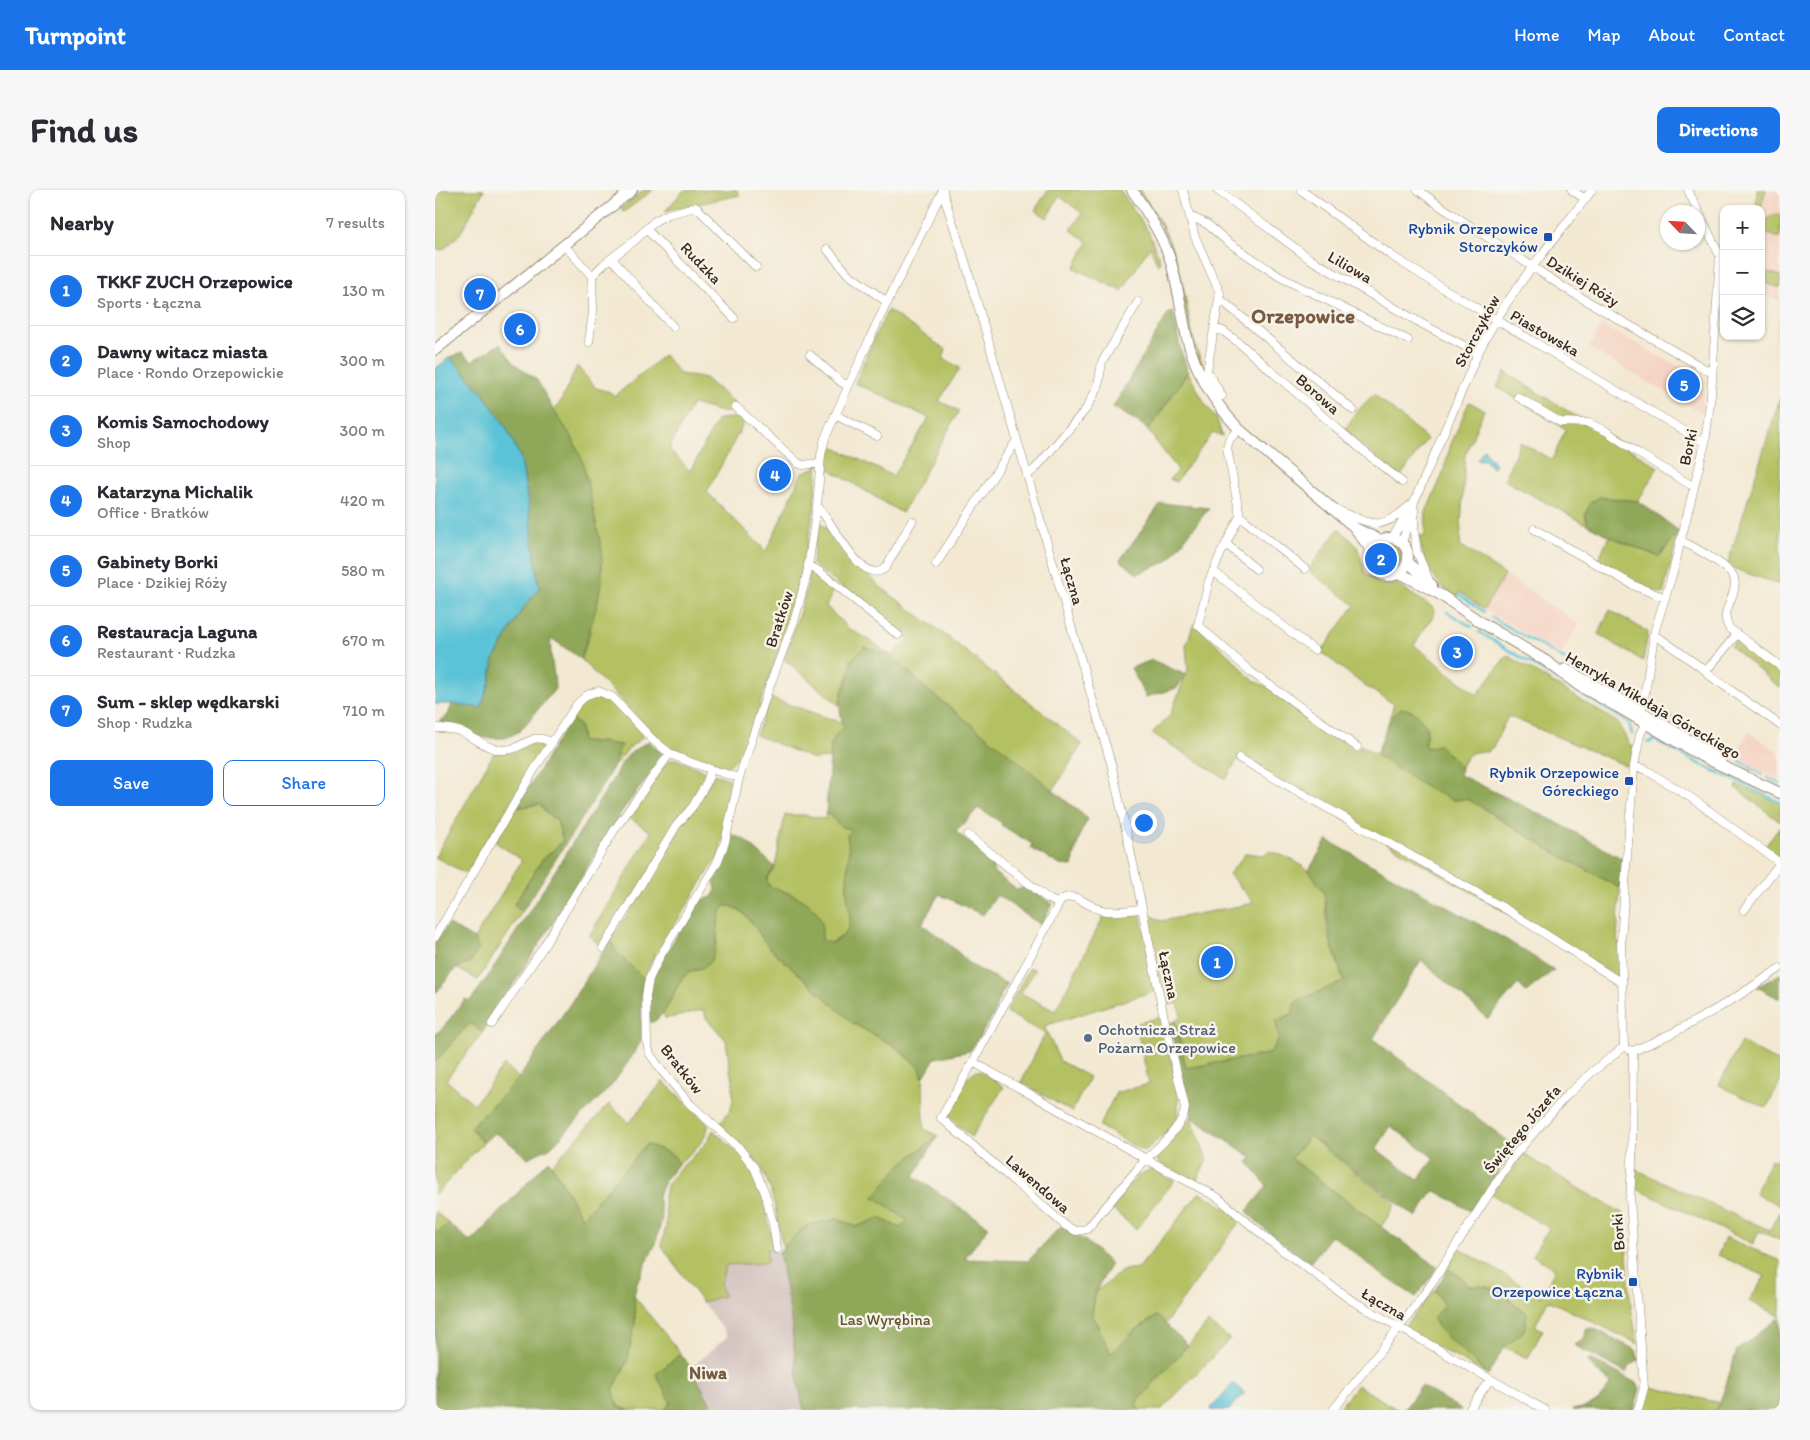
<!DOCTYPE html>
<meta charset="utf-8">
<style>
body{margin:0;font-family:Itim,sans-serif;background:#f7f7f7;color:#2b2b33}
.controls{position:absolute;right:15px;top:15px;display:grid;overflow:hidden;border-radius:10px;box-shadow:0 1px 4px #0004}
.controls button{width:45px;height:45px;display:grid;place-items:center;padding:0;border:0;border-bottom:1px solid #e1e1e2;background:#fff;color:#2b2b33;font:25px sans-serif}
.compass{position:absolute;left:1225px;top:15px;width:45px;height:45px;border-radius:50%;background:#fff;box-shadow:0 1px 4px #0004;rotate:295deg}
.you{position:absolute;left:708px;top:632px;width:18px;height:18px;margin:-12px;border:4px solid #fff;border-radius:50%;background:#1a73e8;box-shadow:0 0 0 8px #1a73e833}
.badge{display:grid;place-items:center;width:32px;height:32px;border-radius:50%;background:#1a73e8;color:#fff;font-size:16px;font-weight:700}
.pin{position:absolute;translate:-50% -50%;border:2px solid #fff;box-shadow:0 1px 5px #0006}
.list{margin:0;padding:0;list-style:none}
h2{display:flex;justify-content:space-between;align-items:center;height:65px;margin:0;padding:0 20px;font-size:21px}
h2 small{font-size:16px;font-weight:400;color:#7c7c81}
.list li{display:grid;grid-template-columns:32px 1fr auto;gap:15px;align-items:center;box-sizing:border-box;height:70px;padding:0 20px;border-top:1px solid #e1e1e2}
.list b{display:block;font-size:19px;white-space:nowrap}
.list p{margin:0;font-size:16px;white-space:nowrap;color:#7c7c81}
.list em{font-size:16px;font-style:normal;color:#7c7c81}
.actions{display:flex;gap:10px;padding:15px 20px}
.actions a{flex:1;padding:11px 0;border:1px solid #1a73e8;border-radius:10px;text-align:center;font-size:18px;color:#1a73e8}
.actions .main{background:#1a73e8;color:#fff}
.icon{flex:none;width:28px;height:28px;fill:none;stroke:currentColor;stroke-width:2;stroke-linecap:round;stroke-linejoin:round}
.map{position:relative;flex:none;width:1345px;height:1220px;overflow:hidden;border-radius:10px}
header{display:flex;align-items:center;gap:30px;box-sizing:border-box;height:70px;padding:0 25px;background:#1a73e8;color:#fff}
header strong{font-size:24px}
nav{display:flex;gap:28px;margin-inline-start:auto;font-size:18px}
.intro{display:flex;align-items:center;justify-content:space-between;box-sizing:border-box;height:120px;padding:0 30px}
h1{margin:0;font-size:35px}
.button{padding:12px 22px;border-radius:10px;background:#1a73e8;color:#fff;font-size:18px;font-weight:700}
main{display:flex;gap:30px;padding:0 30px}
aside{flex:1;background:#fff;border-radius:10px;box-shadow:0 1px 4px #0004}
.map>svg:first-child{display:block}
</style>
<header>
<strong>Turnpoint</strong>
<nav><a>Home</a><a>Map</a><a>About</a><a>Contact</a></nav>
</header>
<div class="intro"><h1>Find us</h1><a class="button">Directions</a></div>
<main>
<aside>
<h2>Nearby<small>7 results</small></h2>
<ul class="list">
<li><span class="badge">1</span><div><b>TKKF ZUCH Orzepowice</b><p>Sports · Łączna</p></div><em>130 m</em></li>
<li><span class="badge">2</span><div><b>Dawny witacz miasta</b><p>Place · Rondo Orzepowickie</p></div><em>300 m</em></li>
<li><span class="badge">3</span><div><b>Komis Samochodowy</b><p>Shop</p></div><em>300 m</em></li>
<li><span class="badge">4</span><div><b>Katarzyna Michalik</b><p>Office · Bratków</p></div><em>420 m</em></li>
<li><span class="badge">5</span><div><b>Gabinety Borki</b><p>Place · Dzikiej Róży</p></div><em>580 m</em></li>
<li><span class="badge">6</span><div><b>Restauracja Laguna</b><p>Restaurant · Rudzka</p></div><em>670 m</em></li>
<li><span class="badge">7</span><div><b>Sum - sklep wędkarski</b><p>Shop · Rudzka</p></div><em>710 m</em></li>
</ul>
<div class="actions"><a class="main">Save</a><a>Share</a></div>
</aside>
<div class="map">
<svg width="1345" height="1220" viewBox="0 0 1345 1220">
<rect width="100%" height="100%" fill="#f7f3e8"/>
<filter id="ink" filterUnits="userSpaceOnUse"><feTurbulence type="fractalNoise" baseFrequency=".02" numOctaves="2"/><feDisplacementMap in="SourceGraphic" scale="10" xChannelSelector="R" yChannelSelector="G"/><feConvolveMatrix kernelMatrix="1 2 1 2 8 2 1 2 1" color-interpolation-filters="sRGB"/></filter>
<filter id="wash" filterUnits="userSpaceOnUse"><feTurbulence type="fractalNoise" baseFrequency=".0096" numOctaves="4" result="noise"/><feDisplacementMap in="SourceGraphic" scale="20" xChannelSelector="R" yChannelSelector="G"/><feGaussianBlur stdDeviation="1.12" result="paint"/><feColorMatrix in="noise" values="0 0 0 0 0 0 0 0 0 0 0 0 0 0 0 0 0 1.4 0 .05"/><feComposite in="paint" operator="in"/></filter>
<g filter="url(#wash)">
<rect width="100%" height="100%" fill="#f3e9d3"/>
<path fill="#f5d3c2" d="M1322,0H1345V115L1343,110L1326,104V19H1321Z
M1345,122V164L1340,145Z
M1166,135L1262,186L1266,191L1269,199L1267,223L1154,158Z
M1070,385L1144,434L1126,465L1049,419Z
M1314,542L1345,563V592L1298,567Z"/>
<path fill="#d1c0bd" d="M332,1059L344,1062L355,1122L364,1199L369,1220H279L256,1178L293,1146L267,1112L288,1106L285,1094L291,1075L331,1073Z"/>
<path fill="#b4c163" stroke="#787640" d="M0,0H49L25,44L8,60L0,59Z
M209,0H218L189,22L186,18Z
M249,0H302L305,5L230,21Z
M613,0H685L713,41L726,73L723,75L715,56L687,101L639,78L653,52L636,40L647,23L624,6L612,28L600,20Z
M703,0H704C727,31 742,63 749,101C754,125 756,150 767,172L766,176C751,138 748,98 736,60C730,38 716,19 703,0Z
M1322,0H1331L1325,19H1321Z
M1342,24L1345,25V48L1330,43C1324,32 1333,27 1342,24Z
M1326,80L1345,86V98L1326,91Z
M453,120L511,160L508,169L525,178L504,211L524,221L467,323L394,279L388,291L390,261L394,249V255L458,286L494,228L420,193L439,148Z
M229,165L245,184L270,188L299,213L296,221L290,223L257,214L234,259L255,281L283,229L308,227L310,231L272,302L331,361L367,283L383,276L379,320L362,408L309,560L290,580L271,575L231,557L146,469L155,443L119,221L126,211L142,176L161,198L175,202L180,206Z
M753,182L769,212L782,229L787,246L778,242L741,292L735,289L743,280L713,241Z
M1070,182L1223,277L1203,311L1165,307L1150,325L1153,335L1069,290L1085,252L1117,270L1131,239L1062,197Z
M939,204L992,249L965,287L909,241L922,221Z
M1345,208V395L1292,376Z
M1034,212L1049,220L1030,265L1025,355L1070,385L1049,419L1024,402L1021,409C997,389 989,377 984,346H990L991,322L1007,286L1016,254Z
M384,331L444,396L513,447L647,554L618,600L490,498L457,466L429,457L416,470L415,482L408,499L404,515L349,469L369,409L376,379L401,397L391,416L413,438L434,450L457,466L474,449L377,374Z
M904,338L922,356L930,383L947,395L961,394L997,417L1000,423L979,455L1042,505L1072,465L1182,532L1195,555L1199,556L1194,577L1073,526L1058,557L1052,562C1037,561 1033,562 1026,577C1015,567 1008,557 991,558L990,553L992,538L959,524L950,543L959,514L930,496L886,462L920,415L874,381L878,373Z
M1244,341L1228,404L1203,395L1162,372L1174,346L1224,367Z
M941 367a13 13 0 1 1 26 0a13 13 0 1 1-26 0Z
M1175,420L1213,442L1208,471L1163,444Z
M759,433L804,475L812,485L820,491L838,500L919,560L924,559L926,555L965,580L1018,610L1033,609L1117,661L1185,698L1182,751L1185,753L1184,788L804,567L791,589L717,543L735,525L753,480L751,456Z
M1300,451L1307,452L1345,479V498L1295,456Z
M161,504L175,510L209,546L194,558L177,579L185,556L166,552L147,553L145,536L136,528L149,510Z
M335,508L408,533L409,538L396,555L395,568L378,569L321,545Z
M104,551L111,555L32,684L0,667L59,563L77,562Z
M240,569L272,582L257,615L166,756L154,746L216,642L192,626L233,571Z
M279,584L294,589L297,592L284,667L278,674L216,772L209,789L180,760L175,750L197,718Z
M1302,595L1345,613V632L1301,598Z
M105,614L113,625L122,630L128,651L107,670L79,714L87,722L43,790L21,778L35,772L44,759L39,749L87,670L60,652L81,618Z
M391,622L405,636L417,640L413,645C416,664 411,683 412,703C413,714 418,731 412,741C408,746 402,750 397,753L388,752C385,743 388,735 385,728C376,708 351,703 333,695L332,688L340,677L350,625H369L391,629Z
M1345,637V670L1329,658Z
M833,661C854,666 884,681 889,704C891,717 891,730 893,743C897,759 904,775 909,791L860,812L857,824L841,831L845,851L834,864L751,878L740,831L746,827L743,813L731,816L712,729L713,724L726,731L819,713L794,684L811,663L829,665Z
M294,715L306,721L319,735L334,757L419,834L458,855L485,878L488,888L489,939L503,946L466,974L474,1031L465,1038L444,1028L421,1037L403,1029L372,1035L348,1057C342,1033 340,1004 328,982C318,964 299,949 284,934L295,920L298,911V890L295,881L291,850L271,828L269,820C255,822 243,828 230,828L228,823L246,790L253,782L264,780L282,754L284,724L290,716Z
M705,721L720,801L609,836L625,871L654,887L637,922L586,892L610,844L571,822L595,777L600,780L586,803L620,821L669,726Z
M726,827C730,846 750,915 741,930C735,941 721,951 711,960H706L664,936L682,901L684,902L714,894L701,834Z
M35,833L48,842L11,890L39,914L69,875L84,888L36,937L48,953L0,1005V872Z
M1306,852L1345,873V893L1331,918L1284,895Z
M540,881H546L569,897L536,947L515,928C515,914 528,889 540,881Z
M228,891L273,934C274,950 255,963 244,973L238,965L212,954L147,1028L117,975L174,914L194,933Z
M756,927L772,970L761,991L724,973L721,966L723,962Z
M278,940L314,973L327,1000L339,1061L332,1059V1073L291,1075L285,1094L288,1106L267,1112L226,1055C228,1047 232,1037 231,1028C230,1014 226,1006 233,994C244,973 270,963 278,940Z
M874,946L961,1014L946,1037L856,968Z
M1087,963L1146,1000L1189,1024L1196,1118L1203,1154L1113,1110L1100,1136L1108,1140L1093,1168L1069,1157L1092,1123C1082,1117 1071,1104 1063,1100C1055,1096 1043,1096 1034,1096L1026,1087L1013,1079L1022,1057L1107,1107L1120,1079L1097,1065L1114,1038L1056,1004Z
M1336,969L1345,973V1015L1320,1004Z
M1200,979L1306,1028L1335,1040L1345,1020V1050L1324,1041L1318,1054L1200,998Z
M718,980L739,991L701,1039L677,1019C688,1005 699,982 718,980Z
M764,1003C777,1008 797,1021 805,1031L730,1134L721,1126L699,1141L676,1164L657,1124L661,1100C678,1092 683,1076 703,1079Z
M0,1021L14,1034L0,1045Z
M1290,1047L1345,1071V1126L1314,1111L1330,1086L1283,1065Z
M1000,1100L1009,1115L1005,1140L1053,1185L968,1138Z
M199,1106L246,1164L221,1184L237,1213L229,1220H193L183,1217L178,1200L192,1172L200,1133Z
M773,1133L795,1149L726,1220H704L701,1213Z
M922,1195L963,1220H902Z
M1212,1196L1285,1213L1279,1220H1208Z"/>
<path fill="#8fa759" stroke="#65683c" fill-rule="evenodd" d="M734,122H738L746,161L753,182L713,241L709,236L678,217Z
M65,154L79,173L102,190L119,221L137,247L148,272L167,360V388L162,415L146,469L116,448C114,465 120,482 120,499L85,541L71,548H51L33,543L4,531L13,525L17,514L46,518L55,491L59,470L86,421L104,398L94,319L86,269L71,237L49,205L15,167L27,163L37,171Z
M1165,307L1203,311L1244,341L1224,367L1174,346L1153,335L1150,325L1155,313Z
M726,313L774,318L733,371L702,384L685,370Z
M429,457L457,466L490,498L573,563L653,629L645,644L637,676L625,675L595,658L597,654L566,635L567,633L543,618L529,634L520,641L558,671V682L582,700L592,696L617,714L606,735L562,705L548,725L504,704L487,734L515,755L538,776L572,794L561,814L559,824L535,861L500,868L488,888L485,878L475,869L458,855L419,834L334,757C322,744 311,714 290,716C278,728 286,753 276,770C269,782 257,777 250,785C238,799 235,822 218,832H215L214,827L215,795L220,780L264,711L277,707L281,700L278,686L291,665L296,644L310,650L340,677L332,688L333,695C351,703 376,708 385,728C389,735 385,743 388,751L397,753C402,750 409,746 412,741C418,731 413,714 412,703C411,683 416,664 412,645L417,640L405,636L391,622L396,555L402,543L409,538C397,503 416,499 416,470Z
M717,470L751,485L742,498L711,507L696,478Z
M965,518C978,519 986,526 992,538L990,553L991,558L1004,555L1026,577L1025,585L1121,632L1188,669L1185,698L1117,661L1033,609L1018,610L992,598L941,565L954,532Z
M136,528L145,536L147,552H166L186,555L177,579L158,611L87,722L79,715L107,670L128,651L122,630L113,625L105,614L81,618Z
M214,551L226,562L227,569L187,621L136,704L48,842L35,833L0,872V844L7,839L30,809L35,811L52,788L177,591C189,568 191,564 214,551Z
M892,650L1072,750L1119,780L1091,802L1083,794L1053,829L986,770L938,849L1081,957L1055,994L1039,1023L999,1000L981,1027L875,946L856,968L862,974L946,1037L1003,1077L981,1107L943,1082L897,1045L875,1073C853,1057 830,1042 812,1021L832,996L813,972L818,968L756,927L757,925L734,833L740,831L751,878L834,864L844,849L841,831L857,824L860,812L909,791L896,752L889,703L874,680ZM956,936L999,968L983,990L941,959Z
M13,734L39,749L44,759L35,772L21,778L0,804V753Z
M175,750L180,760L209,789L207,797L206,851L200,862L177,895L116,957L93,968C82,961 71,947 59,943L48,953L36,937L84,888L135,814Z
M1345,784V809L1322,797Z
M503,946L479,986L554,1037L529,1069L593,1071L626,1036L652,1052L676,1074L660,1102L657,1124L676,1164L699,1141L722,1126L753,1155L701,1213L704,1220H369L364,1199L355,1122L344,1062L348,1057L372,1035L403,1029L421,1037L444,1028L465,1038L473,1031L439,1007L466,974Z
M212,954L238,965L244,973L230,990L223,1006L227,1029L220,1055L203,1090L199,1106L200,1133L192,1172L178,1200L183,1216L193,1220H0V1044L14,1034L36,1052L114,970L147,1028Z
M1013,1079L1026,1087L1034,1096H1047L1063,1100L1082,1117L1092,1123L1089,1141L1069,1157L1053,1185L1005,1140L998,1128L1009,1115L1000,1100Z
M1345,1127V1220H1279L1285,1213L1302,1160Z
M1158,1138L1201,1160L1204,1170L1193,1178L1191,1183L1139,1155L1150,1147L1151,1139Z
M246,1164L256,1178L279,1220H229L236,1213L221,1184Z
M1156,1169L1203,1194L1205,1199L1199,1220H1137C1159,1216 1164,1213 1175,1194C1168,1183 1159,1182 1153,1171Z
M986,1196L1027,1220H969Z"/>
<path fill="#5ac3d7" stroke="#4a767a" d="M15,167L49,205L71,237L86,269L94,319L104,398L86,421L59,469L55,491L46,518L17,514H0V179Z
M1049,259L1060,274L1059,278L1058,279L1050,270H1042Z
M799,1194L810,1203L794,1220H775L795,1196Z"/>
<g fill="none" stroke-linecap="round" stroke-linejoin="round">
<path stroke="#5ac3d7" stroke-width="2.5" d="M1024,405L1049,422
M1012,422L1037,437
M1056,427L1158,486L1193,505L1201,506
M1044,442L1194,533L1197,544
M1217,515L1327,585
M1212,552L1214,553L1220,550L1259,571L1345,612
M1333,588L1345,594"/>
</g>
</g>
<g filter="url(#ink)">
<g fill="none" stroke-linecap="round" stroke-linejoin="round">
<g stroke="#978a78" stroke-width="9">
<path id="minor" d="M507,0L531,74L677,577L699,678L729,828L750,917C750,935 723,957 711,969L782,1007L836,1052L916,1110L1110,1220
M748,0L760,47L785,103L772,181L787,206
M782,0L875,69L989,135L1043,163
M866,0L957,66L1006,97L1270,253
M983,0L1005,16L1133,100L1277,183
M1137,0L1150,9
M755,26L772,34L793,52L845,87L973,150
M211,39L299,128
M129,55L157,86L169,74L199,51L220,31L233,24L261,17L321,77
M392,59L413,84L452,112
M177,69L238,137
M785,109L918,220
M780,138L788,141L803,152L926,259L967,292
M154,152L158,121L157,86
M375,165L406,192L413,196
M1083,207L1125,232L1153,233L1171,241L1203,263L1259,297
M301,217L363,273L368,275L385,273
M400,225L442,246
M804,239L794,250L792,258L805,326L786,363L774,391L763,435L816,482L922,557
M592,285L600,279L651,219L663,197L667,172L703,112
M382,316C396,328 428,401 451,377L477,331
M903,320C941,337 946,341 979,312
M979,320V342L982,362L993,388
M805,326L870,379
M1099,339L1200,396L1230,408
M957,348L973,322
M1245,351C1256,355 1296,377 1299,388C1304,406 1282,422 1295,439L1345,476
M967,353L979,312L1043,163C1072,103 1117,53 1157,0
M791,354L821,379
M501,374L582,250
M373,375L385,382L463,445
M778,381L879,460
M1218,446L1226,449L1271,481L1302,444
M1271,481L1274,485L1345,535
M1204,524L1208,515L1220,440L1238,382L1270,253L1276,205L1285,66L1253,0
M0,538C9,538 19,539 27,542C40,548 55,561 70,560C91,559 95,540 117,553
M804,568L1074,721L1187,793
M1199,576L1211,580L1258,609L1345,673L1309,720
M533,645L612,708L624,714
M0,747L102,575L142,514L152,505L163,501L177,507L218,550L237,565L263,575L304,588
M168,758L241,636L258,616L271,594L276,580
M57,834L109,756L180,639L235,563
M1189,857L1186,751L1192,666L1199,576L1205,545L1212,530
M1195,860L1198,861C1251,839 1298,811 1345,778
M1198,861L1197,975L1195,1009L1209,1198L1203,1220
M538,872L711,969L652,1039L641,1041L631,1036L506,928L538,872L626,710C639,700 653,717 666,720C679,723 694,720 706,719
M342,1059L338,1034L330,1003L319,977L304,958L255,914L227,881L215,864L212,853L211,806L214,789L224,768L282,673L290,652L304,588L332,503L360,428L372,384L382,316L386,265L390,248L442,133L508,0
M898,1220L970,1130L997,1093L1077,968L1130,907L1157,882L1189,857
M1034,1220L1055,1189"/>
</g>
<g stroke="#978a78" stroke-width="12">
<path id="major" d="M697,0C712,21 725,42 734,66C743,93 746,121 752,148C761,183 779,213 804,239L919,337L936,360
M0,160L197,0
M920,338L945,350
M935 367a19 19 0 1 1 38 0a19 19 0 1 1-38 0Z
M973,372L997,395
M965,383L1006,405L1047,433L1111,471L1143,495L1181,516L1266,566L1345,603
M1130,479L1206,521L1286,569"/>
</g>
<use href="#minor" stroke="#fff" stroke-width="8"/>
<use href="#major" stroke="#fff" stroke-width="10"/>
</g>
</g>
<g fill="#1a4fb4" stroke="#f7f3e8" stroke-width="2">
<rect x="1108" y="42" width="10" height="10" rx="2.5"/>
<rect x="1189" y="586" width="10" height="10" rx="2.5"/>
<rect x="1193" y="1087" width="10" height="10" rx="2.5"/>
</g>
<circle fill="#5c6f8a" stroke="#f7f3e8" stroke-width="2" cx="653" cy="848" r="5"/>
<g text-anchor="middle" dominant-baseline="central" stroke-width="5" stroke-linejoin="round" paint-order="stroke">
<g font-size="16" fill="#164399" stroke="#f7f3e8" text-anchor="end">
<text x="1103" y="38">Rybnik Orzepowice<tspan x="1103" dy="18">Storczyków</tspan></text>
<text x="1184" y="582">Rybnik Orzepowice<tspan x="1184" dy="18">Góreckiego</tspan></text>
<text x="1188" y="1083">Rybnik<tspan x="1188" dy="18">Orzepowice Łączna</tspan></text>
</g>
<g font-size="16" fill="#3b2a1e" stroke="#f7f3e8">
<text transform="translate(266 73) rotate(46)">Rudzka</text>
<text transform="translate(915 77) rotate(30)">Liliowa</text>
<text transform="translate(1148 91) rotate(32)">Dzikiej Róży</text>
<text transform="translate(1042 141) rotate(-62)">Storczyków</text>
<text transform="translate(1110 143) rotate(30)">Piastowska</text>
<text transform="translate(883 204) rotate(41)">Borowa</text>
<text transform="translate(1253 257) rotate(-78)">Borki</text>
<text transform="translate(637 391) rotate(74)">Łączna</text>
<text transform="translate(344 429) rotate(-72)">Bratków</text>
<text transform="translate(1218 515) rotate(30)">Henryka Mikołaja Góreckiego</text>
<text transform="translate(734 785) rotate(78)">Łączna</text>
<text transform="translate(247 879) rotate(52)">Bratków</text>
<text transform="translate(1087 939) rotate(-50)">Świętego Józefa</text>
<text transform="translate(603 994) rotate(41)">Lawendowa</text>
<text transform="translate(1183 1042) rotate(-94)">Borki</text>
<text transform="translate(949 1114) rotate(30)">Łączna</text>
</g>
<g font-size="16" fill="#4e5e75" stroke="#f7f3e8" text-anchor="start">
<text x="663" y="839">Ochotnicza Straż<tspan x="663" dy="18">Pożarna Orzepowice</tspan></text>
</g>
<g font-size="16" fill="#5f5733" stroke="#f7f3e8">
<text x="450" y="1129">Las Wyrębina</text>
</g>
<g font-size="18" font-weight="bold" fill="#785a43" stroke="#f7f3e8">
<text x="273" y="1183">Niwa</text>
</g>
<g font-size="21" font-weight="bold" fill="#785a43" stroke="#f7f3e8">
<text x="868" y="125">Orzepowice</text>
</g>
</g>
</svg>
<div class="controls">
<button>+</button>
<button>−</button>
<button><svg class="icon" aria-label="layers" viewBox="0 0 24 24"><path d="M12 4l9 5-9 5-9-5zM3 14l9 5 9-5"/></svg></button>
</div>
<svg class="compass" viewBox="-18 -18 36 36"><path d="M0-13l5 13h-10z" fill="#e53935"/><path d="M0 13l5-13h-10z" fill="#7c7c81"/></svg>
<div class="you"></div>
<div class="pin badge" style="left:782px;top:772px">1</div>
<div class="pin badge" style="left:946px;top:369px">2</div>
<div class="pin badge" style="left:1022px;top:462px">3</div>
<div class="pin badge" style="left:340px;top:285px">4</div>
<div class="pin badge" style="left:1249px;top:195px">5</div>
<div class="pin badge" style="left:85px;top:139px">6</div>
<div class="pin badge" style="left:45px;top:104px">7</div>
</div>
</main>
